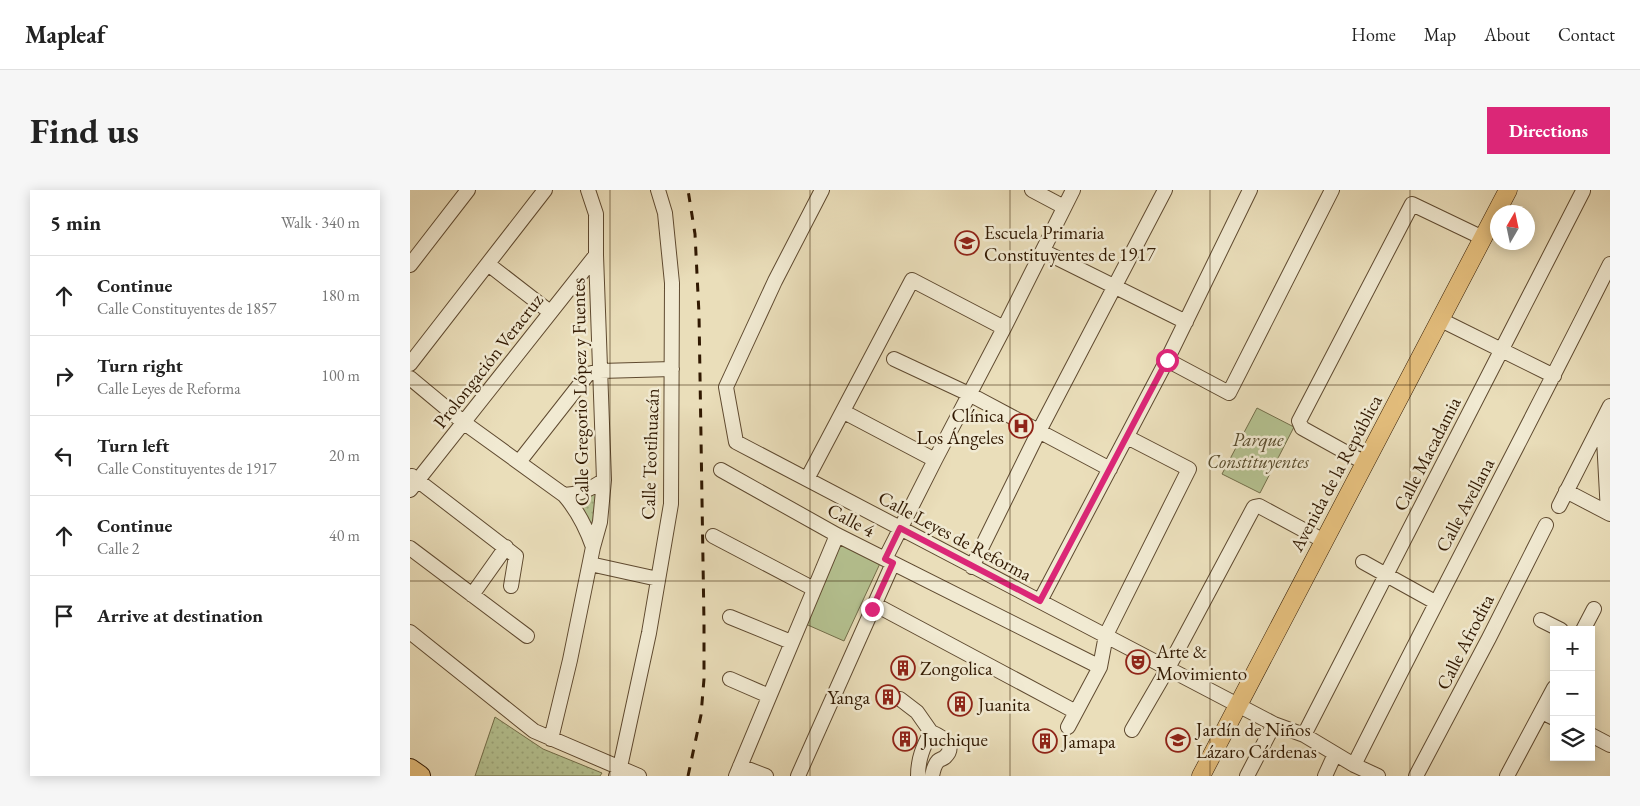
<!DOCTYPE html>
<meta charset="utf-8">
<style>
body{margin:0;font-family:"EB Garamond",serif;background:#f6f6f6;color:#222}
.controls{position:absolute;right:15px;bottom:15px;display:grid;overflow:hidden;border-radius:0px;box-shadow:0 2px 12px #0003}
.controls button{width:45px;height:45px;display:grid;place-items:center;padding:0;border:0;border-bottom:1px solid #e0e0e0;background:#fff;color:#222;font:25px sans-serif}
.compass{position:absolute;left:1080px;top:15px;width:45px;height:45px;border-radius:50%;background:#fff;box-shadow:0 2px 12px #0003;rotate:9deg}
.stop{position:absolute;width:15px;height:15px;margin:-11px;border:4px solid #db2777;border-radius:50%;background:#fff}
.stop.end{background:#db2777;border-color:#fff;box-shadow:0 1px 5px #0008}
.list{margin:0;padding:0;list-style:none}
h2{display:flex;justify-content:space-between;align-items:center;height:65px;margin:0;padding:0 20px;font-size:21px}
h2 small{font-size:16px;font-weight:400;color:#767676}
.list li{display:grid;grid-template-columns:32px 1fr auto;gap:15px;align-items:center;box-sizing:border-box;height:80px;padding:0 20px;border-top:1px solid #e0e0e0}
.list b{display:block;font-size:19px;white-space:nowrap}
.list p{margin:0;font-size:16px;white-space:nowrap;color:#767676}
.list em{font-size:16px;font-style:normal;color:#767676}
.icon{flex:none;width:28px;height:28px;fill:none;stroke:currentColor;stroke-width:2;stroke-linecap:round;stroke-linejoin:round}
.map{position:relative;flex:none;width:1200px;height:586px;overflow:hidden;border-radius:0px}
header{display:flex;align-items:center;gap:30px;box-sizing:border-box;height:70px;padding:0 25px;background:#fff;border-bottom:1px solid #e0e0e0}
header strong{font-size:24px}
nav{display:flex;gap:28px;margin-inline-start:auto;font-size:18px}
.intro{display:flex;align-items:center;justify-content:space-between;box-sizing:border-box;height:120px;padding:0 30px}
h1{margin:0;font-size:35px}
.button{padding:12px 22px;border-radius:0px;background:#db2777;color:#fff;font-size:18px;font-weight:700}
main{display:flex;gap:30px;padding:0 30px}
aside{flex:1;background:#fff;border-radius:0px;box-shadow:0 2px 12px #0003}
.map>svg:first-child{display:block}
</style>
<header>
<strong>Mapleaf</strong>
<nav><a>Home</a><a>Map</a><a>About</a><a>Contact</a></nav>
</header>
<div class="intro"><h1>Find us</h1><a class="button">Directions</a></div>
<main>
<aside>
<h2>5 min<small>Walk · 340 m</small></h2>
<ul class="list">
<li><svg class="icon" aria-label="ahead" viewBox="0 0 24 24"><path d="M12 20V5M6 11l6-6 6 6"/></svg><div><b>Continue</b><p>Calle Constituyentes de 1857</p></div><em>180 m</em></li>
<li><svg class="icon" aria-label="right" viewBox="0 0 24 24"><path d="M7 20v-9h11M14 6l5 5-5 5"/></svg><div><b>Turn right</b><p>Calle Leyes de Reforma</p></div><em>100 m</em></li>
<li><svg class="icon" aria-label="left" viewBox="0 0 24 24"><path d="M17 20v-9H6M10 6l-5 5 5 5"/></svg><div><b>Turn left</b><p>Calle Constituyentes de 1917</p></div><em>20 m</em></li>
<li><svg class="icon" aria-label="ahead" viewBox="0 0 24 24"><path d="M12 20V5M6 11l6-6 6 6"/></svg><div><b>Continue</b><p>Calle 2</p></div><em>40 m</em></li>
<li><svg class="icon" aria-label="arrive" viewBox="0 0 24 24"><path d="M6 21V4h12l-3 4 3 4H6"/></svg><div><b>Arrive at destination</b></div></li>
</ul>
</aside>
<div class="map">
<svg width="1200" height="586" viewBox="0 0 1200 586">
<defs>
<pattern id="grass-dots" width="8" height="8" patternUnits="userSpaceOnUse" patternTransform="scale(1.25)"><rect width="8" height="8" fill="#b5c291"/><path d="M2 2h.1M6 6h.1" fill="none" stroke="#9ca67b" stroke-width="1.8" stroke-linecap="round"/></pattern>
</defs>
<rect width="100%" height="100%" fill="#eadeba"/>
<filter id="stains"><feTurbulence type="fractalNoise" baseFrequency=".004" numOctaves="4"/><feColorMatrix values="0 0 0 0 .2 0 0 0 0 .09 0 0 0 0 .02 0 0 0 .5 -.17"/></filter>
<radialGradient id="worn" r=".72"><stop offset=".6" stop-color="#630" stop-opacity="0"/><stop offset="1" stop-color="#630" stop-opacity=".3"/></radialGradient>
<path fill="url(#grass-dots)" stroke="#736e4a" d="M189,295L187,315L182,334L178,335L161,302Z
M85,527L133,559L192,583L190,586H65Z"/>
<path fill="#b5c291" stroke="#736e4a" d="M847,218L884,237L850,303L812,284Z
M430,347L473,367L434,451L391,432Z"/>
<g fill="none" stroke-linecap="round" stroke-linejoin="round">
<g stroke="#5f4a30" stroke-width="16">
<path id="minor" d="M412,0L365,91L316,197L326,252L864,534L894,545L944,575L968,586
M622,0L654,17
M633,61L776,132
M78,74L140,122
M0,75L58,0
M1031,130L1144,186
M484,169L559,204L700,279
M757,170L819,203L922,0
M0,174L135,0
M0,188L53,232L154,305C168,321 176,337 183,357
M434,222L525,270
M1193,230L1198,323
M109,272L178,184L190,181L262,179
M955,273L892,238L889,231L1002,14L1073,48
M311,280L427,345L690,477
M2,286L106,366L101,396
M397,289L502,90L594,138
M0,300L186,65
M1156,301L1200,324
M154,305C170,304 181,299 194,290
M1149,316L1200,216
M303,346L404,399
M0,358L117,446
M475,369L525,270L594,138L663,0
M953,372L1025,412
M180,374L248,389
M562,377L629,241L755,0
M62,405L96,357
M630,411L757,170L840,0
M464,414L666,522
M320,427L381,452
M1131,430L1151,440
M1173,440L1184,419
M0,442L124,541L229,586
M320,489L359,506
M490,509L507,522L521,542
M1132,522L1144,528
M658,537L690,477L696,445L779,279L717,247
M722,540L758,478L844,317L849,316L914,351
M521,542C530,546 548,555 535,567C533,569 530,569 528,571C524,575 523,581 522,586
M894,545L1173,1
M1181,545L1200,555
M141,549L160,470L183,357L190,332L194,290L186,65V24L178,0
M944,575C1028,407 1116,241 1200,74
M330,576L356,586
M206,586L210,577L239,443L261,314L262,93L255,23L248,0
M326,586L427,345
M388,586L483,373
M508,586C508,569 513,557 521,542
M837,586L864,534
M915,586L925,564
M1006,586L1079,448L1136,335
M1097,586L1144,498"/>
</g>
<g stroke="#311902" stroke-width="19">
<path id="major" d="M791,586L1098,0"/>
</g>
<g stroke="#311902" stroke-width="22">
<path id="highway" d="M0,579L10,586"/>
</g>
<use href="#minor" stroke="#f1ead2" stroke-width="14"/>
<use href="#major" stroke="#e5bf7d" stroke-width="18"/>
<use href="#highway" stroke="#e5bf7d" stroke-width="20"/>
<path stroke="#311902" stroke-width="3" stroke-dasharray="9 9" stroke-linecap="butt" d="M278,586L291,525L294,489V433L289,124L285,44L278,0"/>
</g>
<g fill="none" stroke-linecap="round" stroke-linejoin="round">
<path stroke="#db2777" stroke-width="6" d="M462,419L483,373L475,369L490,338L630,411L757,170"/>
</g>
<path fill="none" stroke="#311902" stroke-width="1" stroke-opacity="0.55" d="M200,0V586M400,0V586M600,0V586M800,0V586M1000,0V586M0,195H1200M0,391H1200"/>
<defs>
<g id="school-ring" transform="scale(1.25)"><circle r="9.5" fill="#f1ead2" stroke="#8f2418" stroke-width="1.5"/><path d="M0-5L7-2L0 1L-7-2ZM-4 1L0 2.5L4 1V4Q0 6-4 4Z" fill="#8f2418"/></g>
<g id="hospital-ring" transform="scale(1.25)"><circle r="9.5" fill="#f1ead2" stroke="#8f2418" stroke-width="1.5"/><path d="M-5-5h3v3.5h4V-5h3V5h-3V1.5h-4V5h-3Z" fill="#8f2418"/></g>
<g id="theatre-ring" transform="scale(1.25)"><circle r="9.5" fill="#f1ead2" stroke="#8f2418" stroke-width="1.5"/><path d="M-5-5.5Q0-4 5-5.5V0Q5 5 0 6Q-5 5-5 0ZM-3.3-2.5H-1v1.5H-3.3ZM1-2.5H3.3v1.5H1ZM-2.8 1Q0 5.5 2.8 1Z" fill="#8f2418"/></g>
<g id="building-ring" transform="scale(1.25)"><circle r="9.5" fill="#f1ead2" stroke="#8f2418" stroke-width="1.5"/><path d="M-4-6H4V6H1V3H-1V6H-4ZM-2.5-4.3h1.7v1.8h-1.7ZM.8-4.3h1.7v1.8H.8ZM-2.5-1h1.7V.8h-1.7ZM.8-1h1.7V.8H.8Z" fill="#8f2418"/></g>
</defs>
<g fill-rule="evenodd">
<use href="#school-ring" x="557" y="53"/>
<use href="#hospital-ring" x="611" y="236"/>
<use href="#theatre-ring" x="728" y="472"/>
<use href="#building-ring" x="493" y="478"/>
<use href="#building-ring" x="478" y="507"/>
<use href="#building-ring" x="550" y="514"/>
<use href="#building-ring" x="495" y="549"/>
<use href="#school-ring" x="768" y="550"/>
<use href="#building-ring" x="635" y="551"/>
</g>
<g text-anchor="middle" dominant-baseline="central" stroke-width="5" stroke-linejoin="round" paint-order="stroke">
<g font-size="19" fill="#311902" stroke="#f1ead2" text-anchor="start">
<text x="574" y="42">Escuela Primaria<tspan x="574" dy="22">Constituyentes de 1917</tspan></text>
<text x="594" y="225" text-anchor="end">Clínica<tspan x="594" dy="22">Los Ángeles</tspan></text>
<text x="746" y="461">Arte &amp;<tspan x="746" dy="22">Movimiento</tspan></text>
<text x="510" y="478">Zongolica</text>
<text x="460" y="507" text-anchor="end">Yanga</text>
<text x="568" y="514">Juanita</text>
<text x="786" y="539">Jardín de Niños<tspan x="786" dy="22">Lázaro Cárdenas</tspan></text>
<text x="512" y="549">Juchique</text>
<text x="652" y="551">Jamapa</text>
</g>
<g font-size="19" fill="#311902" stroke="#f1ead2">
<text transform="translate(78 171) rotate(-52)">Prolongación Veracruz</text>
<text transform="translate(170 202) rotate(-91)">Calle Gregorio López y Fuentes</text>
<text transform="translate(240 264) rotate(-88)">Calle Teotihuacán</text>
<text transform="translate(1017 264) rotate(-63)">Calle Macadamia</text>
<text transform="translate(926 283) rotate(-62)">Avenida de la República</text>
<text transform="translate(1055 315) rotate(-62)">Calle Avellana</text>
<text transform="translate(441 330) rotate(28)">Calle 4</text>
<text transform="translate(545 346) rotate(28)">Calle Leyes de Reforma</text>
<text transform="translate(1055 452) rotate(-63)">Calle Afrodita</text>
</g>
<g font-size="19" font-style="italic" fill="#594c2d" stroke="#f1ead2">
<text x="848" y="249">Parque<tspan x="848" dy="22">Constituyentes</tspan></text>
</g>
</g>
<rect width="100%" height="100%" filter="url(#stains)"/>
<rect width="100%" height="100%" fill="url(#worn)"/>
</svg>
<div class="controls">
<button>+</button>
<button>−</button>
<button><svg class="icon" aria-label="layers" viewBox="0 0 24 24"><path d="M12 4l9 5-9 5-9-5zM3 14l9 5 9-5"/></svg></button>
</div>
<svg class="compass" viewBox="-18 -18 36 36"><path d="M0-13l5 13h-10z" fill="#e53935"/><path d="M0 13l5-13h-10z" fill="#767676"/></svg>
<div class="stop" style="left:757px;top:170px"></div>
<div class="stop end" style="left:462px;top:419px"></div>
</div>
</main>
